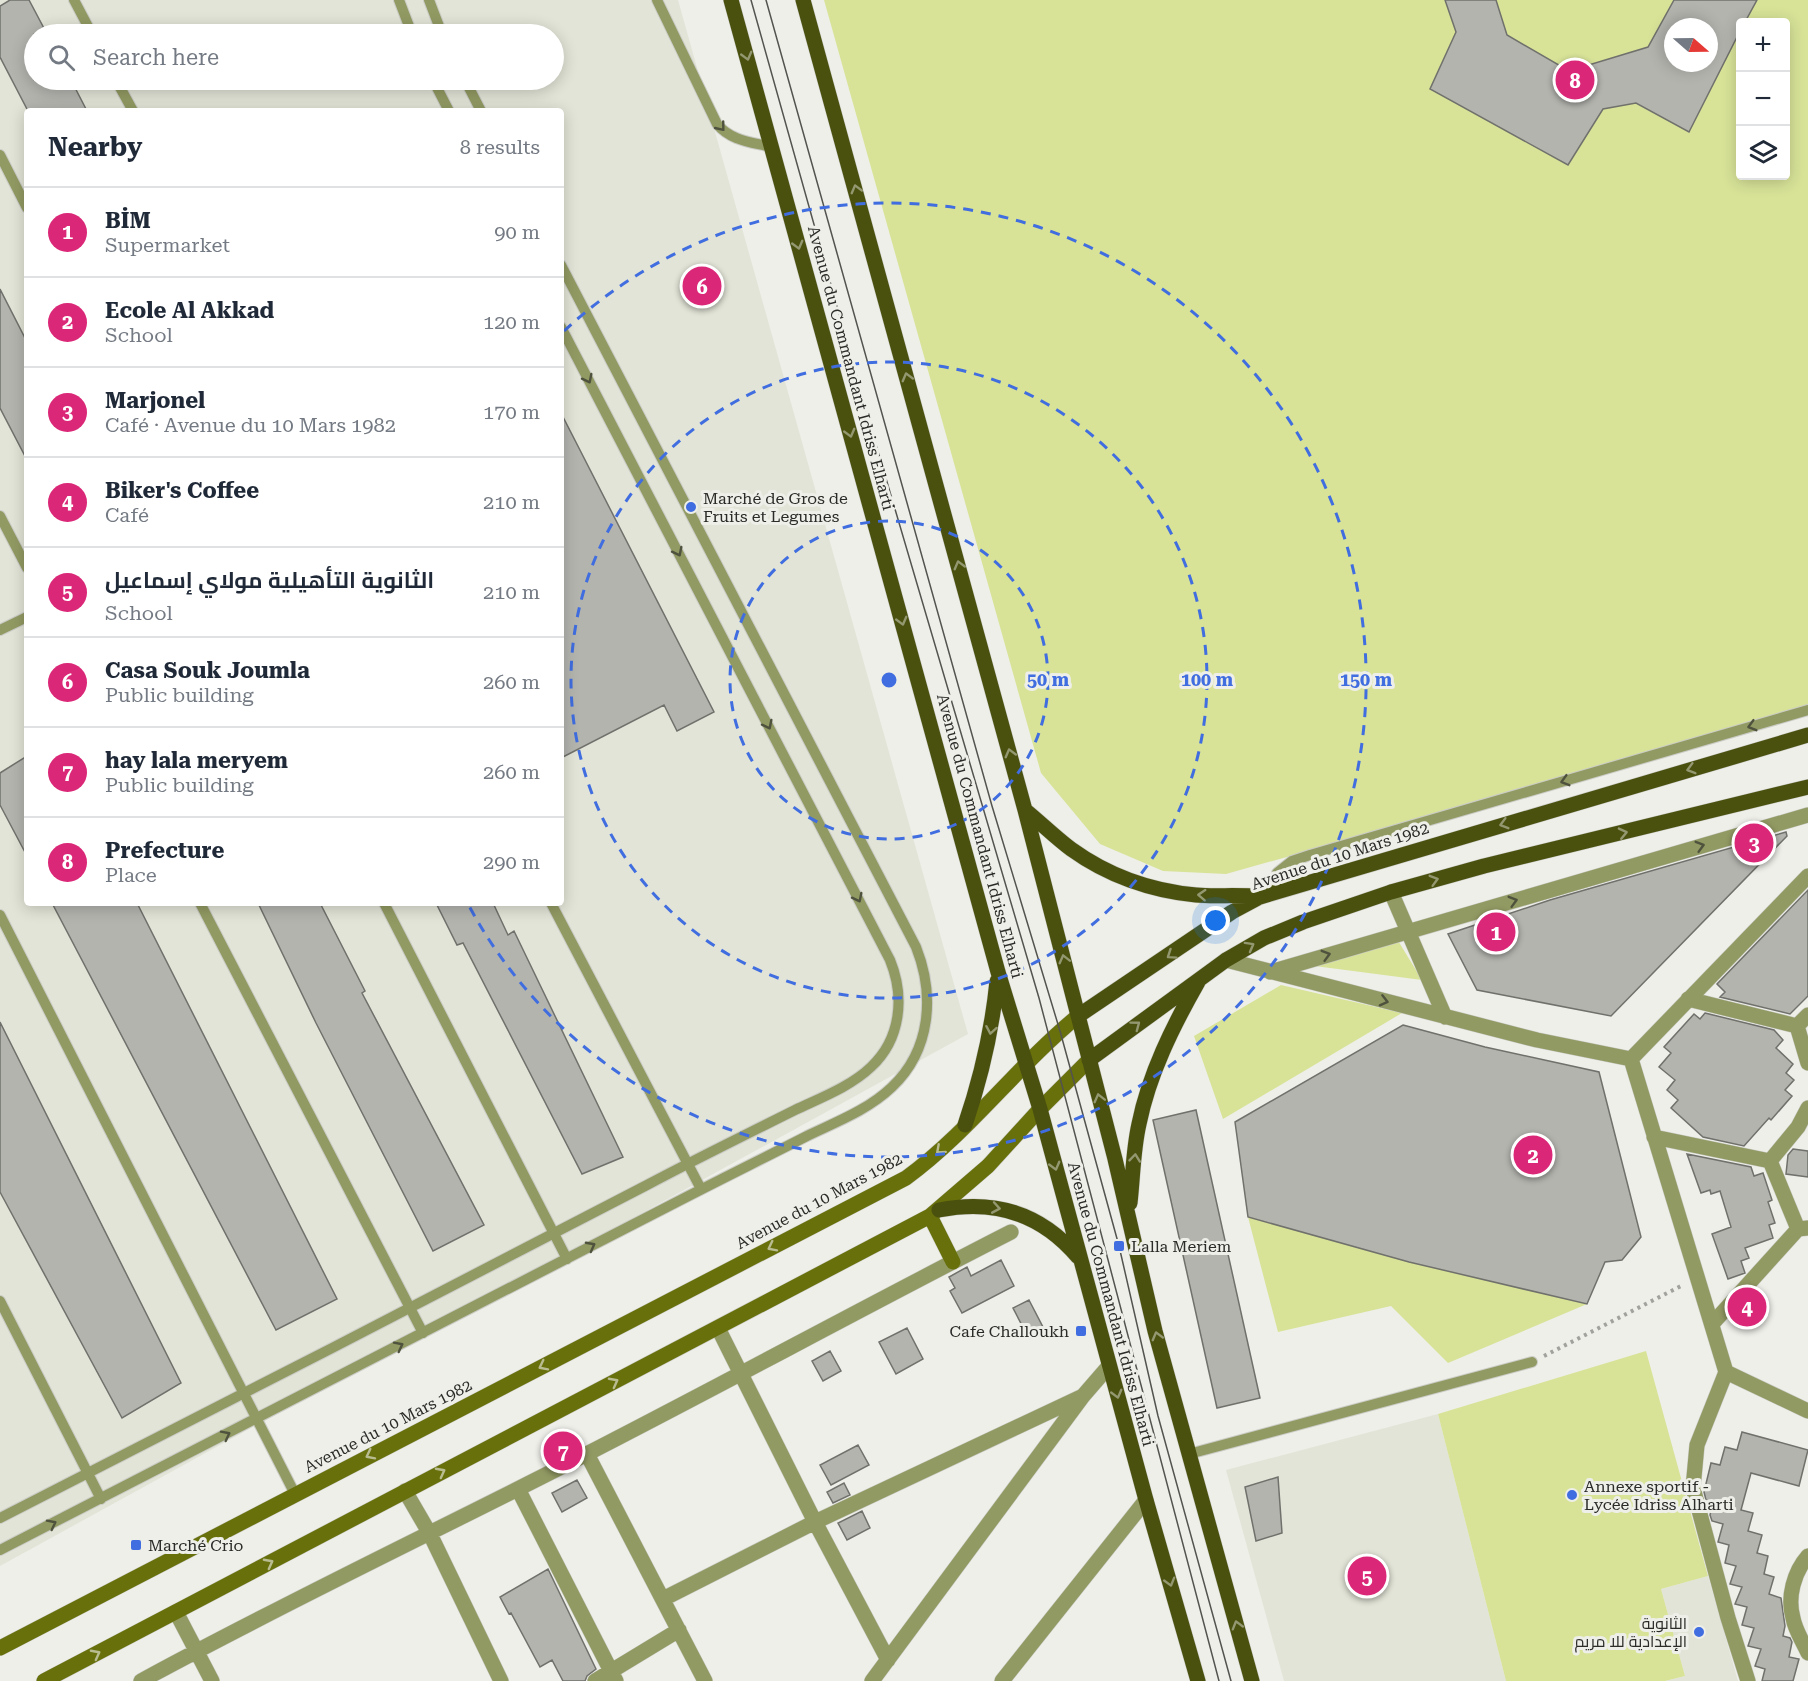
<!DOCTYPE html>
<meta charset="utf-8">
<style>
body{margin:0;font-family:"Roboto Serif",Cairo,serif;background:#f2f2f3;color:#1f2937}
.controls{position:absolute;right:18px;top:18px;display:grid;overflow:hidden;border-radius:6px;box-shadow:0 3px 15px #0003}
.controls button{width:54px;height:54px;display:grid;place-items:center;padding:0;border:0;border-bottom:2px solid #e0e1e3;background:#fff;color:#1f2937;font:30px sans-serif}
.compass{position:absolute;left:1664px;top:18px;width:54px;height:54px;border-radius:50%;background:#fff;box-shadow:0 3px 15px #0003;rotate:110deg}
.you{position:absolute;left:1216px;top:921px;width:21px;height:21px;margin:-15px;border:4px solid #fff;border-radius:50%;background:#1a73e8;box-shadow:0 0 0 9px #1a73e833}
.badge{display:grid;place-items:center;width:39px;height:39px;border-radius:50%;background:#db2777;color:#fff;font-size:20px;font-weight:700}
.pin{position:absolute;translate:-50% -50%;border:3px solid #fff;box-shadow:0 2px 6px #0006}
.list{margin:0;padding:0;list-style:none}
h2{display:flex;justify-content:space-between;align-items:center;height:78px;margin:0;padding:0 24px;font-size:26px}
h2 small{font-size:20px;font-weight:400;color:#747a83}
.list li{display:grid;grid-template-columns:39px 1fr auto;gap:18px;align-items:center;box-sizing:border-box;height:90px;padding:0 24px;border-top:2px solid #e0e1e3}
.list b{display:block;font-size:22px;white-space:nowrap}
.list p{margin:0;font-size:20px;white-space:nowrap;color:#747a83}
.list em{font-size:20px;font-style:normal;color:#747a83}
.icon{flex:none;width:33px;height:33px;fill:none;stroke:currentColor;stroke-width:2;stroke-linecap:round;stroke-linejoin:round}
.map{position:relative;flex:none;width:1808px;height:1681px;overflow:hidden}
.search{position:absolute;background:#fff;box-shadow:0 3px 15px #0003;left:24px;top:24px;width:540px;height:66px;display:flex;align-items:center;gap:15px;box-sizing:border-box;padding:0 21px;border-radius:33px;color:#747a83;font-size:22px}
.panel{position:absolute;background:#fff;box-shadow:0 3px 15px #0003;left:24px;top:108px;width:540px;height:798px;border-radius:6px}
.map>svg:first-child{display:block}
</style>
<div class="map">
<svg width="1808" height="1681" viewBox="0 0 1808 1681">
<rect width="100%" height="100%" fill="#eeefe9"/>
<path fill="#e2e4d7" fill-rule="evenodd" d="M0,0H678L968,1034L0,1566ZM34,34H554V80H34ZM27,111H561V903H27Z
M1438,1414L1506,1681H1284L1226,1470Z
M1708,1576L1738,1681H1665L1685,1676L1661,1589Z"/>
<path fill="#d8e398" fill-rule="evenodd" d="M824,0H1808V711L1226,874L1163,871L1100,844L1041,773ZM1740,22H1786V176H1740ZM1673,27H1709V63H1673Z
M1397,939L1422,980L1307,965Z
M1281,985L1402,1013L1223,1119L1194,1036Z
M1248,1217L1587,1304L1448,1363L1391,1306L1278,1332Z
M1646,1351L1708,1576L1661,1589L1685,1676L1665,1681H1506L1438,1414Z"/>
<path fill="#b3b4ae" stroke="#70716c" stroke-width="1.5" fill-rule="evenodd" d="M10,0H29L47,34H34V80H71L87,111H28L0,57V6Z
M1445,0H1496L1507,35L1569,71L1648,47L1674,0H1757L1745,22H1740V31L1689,132L1636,103L1603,109L1568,165L1430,89L1456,32ZM1673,27H1709V63H1673Z
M0,289L27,342V460L0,408Z
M561,413L714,712L677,731L664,705L561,758Z
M27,756V856L0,805V773Z
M1786,832L1787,836L1611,1016L1477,990L1448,934L1550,900Z
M1808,890V996L1790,1014L1720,997L1725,992L1717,984Z
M52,903H137L337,1299L276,1330Z
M258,903H320L365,991L362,993L484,1225L433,1251L316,1023Z
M436,903H493L508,935L514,931L623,1157L582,1174L463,943L457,945Z
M1705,1013L1774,1030L1783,1040L1776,1048L1793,1064L1786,1073L1794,1080L1785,1090L1792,1096L1771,1120L1769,1118L1744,1146L1703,1137L1671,1108L1678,1100L1667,1090L1675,1080L1659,1067L1671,1053L1664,1047L1694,1014L1700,1019Z
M0,1022L181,1383L122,1418L0,1192Z
M1403,1025L1485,1047L1599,1072L1641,1237L1622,1260L1605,1262L1587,1304L1409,1262L1248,1217L1235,1122Z
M1196,1110L1260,1398L1217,1408L1153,1120Z
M1793,1149L1808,1151V1177L1786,1174L1788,1155Z
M1687,1154L1751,1167L1754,1176L1763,1173L1772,1200L1768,1202L1775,1223L1769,1225L1773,1238L1745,1248L1749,1258L1741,1261L1745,1273L1728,1279L1712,1234L1731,1227L1720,1191L1711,1194L1710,1190L1701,1193Z
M1001,1260L1014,1286L962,1313L950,1291L955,1288L949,1277L967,1267L971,1276Z
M1029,1300L1045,1331L1029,1339L1013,1308Z
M907,1328L923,1359L896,1374L879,1342Z
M830,1351L841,1371L823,1381L812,1361Z
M1742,1432L1808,1450L1799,1486L1751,1473L1741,1510L1753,1513L1748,1531L1762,1535L1757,1553L1768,1556L1764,1574L1774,1577L1769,1594L1781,1598L1785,1626L1783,1636L1790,1638L1792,1642L1789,1657L1799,1659L1793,1681H1762L1765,1669L1755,1666L1761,1649L1748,1646L1754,1628L1742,1625L1747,1607L1735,1604L1742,1587L1730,1584L1736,1566L1725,1563L1729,1545L1718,1542L1723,1524L1712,1521L1710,1515L1713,1502L1706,1500L1704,1492L1711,1463L1720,1465L1725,1447L1737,1450Z
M858,1445L869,1465L831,1485L820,1465Z
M1278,1477L1282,1533L1256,1541L1245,1487Z
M577,1480L587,1498L562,1512L552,1493Z
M844,1483L850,1495L833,1503L827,1492Z
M862,1511L870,1528L847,1540L838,1523Z
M548,1569L596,1669L587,1676L585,1681H563L552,1660L540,1667L511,1613L509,1614L500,1597Z"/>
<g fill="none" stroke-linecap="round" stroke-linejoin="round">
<g stroke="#cbccc6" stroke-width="12">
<path id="lane" d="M74,0L92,34
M399,0L412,34
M429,0L442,34
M657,0L717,124C731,141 751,142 771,147
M116,80L133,111
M433,80L449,111
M465,80L481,111
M0,155L27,208
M0,516L27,568
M0,630L27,617
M1274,892L1277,873L1292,861L1310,855L1808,710
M200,903L423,1333
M384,903L567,1259
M551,903L701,1189
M0,915L295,1494
M0,1301L101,1499
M1189,1454L1532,1362
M0,1518C216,1408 432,1297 647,1185C696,1159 745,1135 795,1110C820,1098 850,1087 871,1067C901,1039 905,997 890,960L561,327
M0,1550C223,1437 445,1322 667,1207C713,1183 760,1160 807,1136C836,1122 868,1110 892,1087C931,1050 935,995 916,947L561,265"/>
</g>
<g stroke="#cbccc6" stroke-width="16">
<path id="street" d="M1391,892L1445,1017
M1226,960L1537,1040L1631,1059
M1270,972L1808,815
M1688,999L1797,1026L1808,1063
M1797,1026L1808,1015
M1631,1059L1726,1372L1697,1445L1693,1488L1728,1618L1748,1681
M1631,1059L1808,876
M1654,1137L1770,1161L1798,1127L1808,1108
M1770,1161L1798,1229
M1713,1323L1798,1229L1808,1228
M718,1328L815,1522L888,1660
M1726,1372L1808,1411
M587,1454L705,1681
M518,1489L616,1681
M405,1491L430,1534L501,1681
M1808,1556C1794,1572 1787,1597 1793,1618C1795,1630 1803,1642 1808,1653
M663,1599L815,1522L1083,1396
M176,1612L212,1681
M141,1681C282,1604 428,1535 571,1462C718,1387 864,1307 1011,1232
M595,1681L679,1630
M872,1681L1083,1396L1109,1366
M1002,1681L1146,1500"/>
</g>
<g stroke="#cbccc6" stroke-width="16">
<path id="secondary" d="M930,1216L953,1262
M0,1648L906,1178C970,1131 1017,1066 1078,1016
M44,1681L930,1216L988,1166L1040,1109L1089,1060"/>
</g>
<g stroke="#cbccc6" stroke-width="16">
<path id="primary" d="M731,0L998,972L1040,1109L1146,1500L1198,1681
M803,0L1025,810L1115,1159L1155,1331L1252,1681
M1025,810C1041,823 1055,837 1071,849C1107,875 1151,891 1196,895C1217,897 1239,894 1260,897
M1078,1016L1232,912L1260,897L1808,735
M1089,1060L1226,960L1264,938L1303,922L1391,892L1484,866L1808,787
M965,1125C981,1078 992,1031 997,981
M1130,1203C1133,1177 1133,1150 1139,1124C1149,1074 1173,1026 1198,982
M939,1210C994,1199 1041,1213 1078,1257"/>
</g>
<path stroke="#a1a29d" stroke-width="4" stroke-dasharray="3 4.5" stroke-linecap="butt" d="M1544,1356L1681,1286"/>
<use href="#lane" stroke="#929a63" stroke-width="10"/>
<use href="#street" stroke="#929a63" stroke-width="15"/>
<use href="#secondary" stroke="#68700b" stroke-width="15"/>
<use href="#primary" stroke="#4a500e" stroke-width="15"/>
<path stroke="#535350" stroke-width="1.5" d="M751,0L872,431L1039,998L1219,1681
M766,0L992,806L1060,1031L1119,1246L1158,1416L1231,1681"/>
</g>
<defs><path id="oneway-chevron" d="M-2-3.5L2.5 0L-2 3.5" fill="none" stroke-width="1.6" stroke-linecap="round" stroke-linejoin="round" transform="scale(1.5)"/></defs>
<g stroke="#949871">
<use href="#oneway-chevron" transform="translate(747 56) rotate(75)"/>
<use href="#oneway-chevron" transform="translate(856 189) rotate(-105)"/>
<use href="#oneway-chevron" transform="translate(798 245) rotate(75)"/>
<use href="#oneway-chevron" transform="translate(907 377) rotate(-105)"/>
<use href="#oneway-chevron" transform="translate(850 433) rotate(75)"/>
<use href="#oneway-chevron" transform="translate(959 565) rotate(-105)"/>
<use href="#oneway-chevron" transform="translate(902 621) rotate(75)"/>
<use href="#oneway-chevron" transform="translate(1010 753) rotate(-105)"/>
<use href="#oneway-chevron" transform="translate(1691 769) rotate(164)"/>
<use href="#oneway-chevron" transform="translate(1504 824) rotate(164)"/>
<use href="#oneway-chevron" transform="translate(1623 833) rotate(-13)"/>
<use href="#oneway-chevron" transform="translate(1434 880) rotate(-16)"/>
<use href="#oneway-chevron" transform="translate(1202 895) rotate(-177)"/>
<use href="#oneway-chevron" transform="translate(1250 946) rotate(-29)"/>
<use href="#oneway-chevron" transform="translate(1171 955) rotate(146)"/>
<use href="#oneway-chevron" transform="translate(1064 959) rotate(-104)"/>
<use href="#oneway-chevron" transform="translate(1136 1025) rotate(-37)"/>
<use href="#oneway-chevron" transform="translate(991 1030) rotate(100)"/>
<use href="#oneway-chevron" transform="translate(1099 1098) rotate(-104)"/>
<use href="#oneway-chevron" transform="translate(1135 1158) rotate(-84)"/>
<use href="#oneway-chevron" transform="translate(1055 1166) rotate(75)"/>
<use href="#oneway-chevron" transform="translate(996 1208) rotate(10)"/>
<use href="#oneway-chevron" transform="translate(1157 1336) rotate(-105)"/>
<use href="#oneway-chevron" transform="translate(1117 1394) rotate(75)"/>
<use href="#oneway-chevron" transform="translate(1170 1582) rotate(74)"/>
<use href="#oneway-chevron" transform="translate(1237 1625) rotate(-106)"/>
</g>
<g stroke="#4f523d">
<use href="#oneway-chevron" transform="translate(721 127) rotate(51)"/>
<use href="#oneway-chevron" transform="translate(588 379) rotate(63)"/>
<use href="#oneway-chevron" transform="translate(678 552) rotate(63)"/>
<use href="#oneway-chevron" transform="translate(768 725) rotate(63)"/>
<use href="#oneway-chevron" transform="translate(1752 726) rotate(164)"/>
<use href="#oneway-chevron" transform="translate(1565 781) rotate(164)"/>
<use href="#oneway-chevron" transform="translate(1700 846) rotate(-16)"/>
<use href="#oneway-chevron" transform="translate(858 898) rotate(63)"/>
<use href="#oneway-chevron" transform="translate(1513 901) rotate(-16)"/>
<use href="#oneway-chevron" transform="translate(1326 955) rotate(-16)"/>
<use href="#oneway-chevron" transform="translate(1384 1001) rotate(14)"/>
<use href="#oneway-chevron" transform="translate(591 1246) rotate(-28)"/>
<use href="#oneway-chevron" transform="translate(399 1346) rotate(-27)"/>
<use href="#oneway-chevron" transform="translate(226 1435) rotate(-27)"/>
<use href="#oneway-chevron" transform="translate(52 1524) rotate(-27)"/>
</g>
<g stroke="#b8bc90">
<use href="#oneway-chevron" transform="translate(940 1150) rotate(138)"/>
<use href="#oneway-chevron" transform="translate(772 1247) rotate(153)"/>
<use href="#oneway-chevron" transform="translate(543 1366) rotate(153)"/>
<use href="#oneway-chevron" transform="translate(614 1382) rotate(-28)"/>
<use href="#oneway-chevron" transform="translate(370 1455) rotate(153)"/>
<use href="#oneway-chevron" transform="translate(441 1472) rotate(-28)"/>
<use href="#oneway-chevron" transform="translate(269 1563) rotate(-28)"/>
<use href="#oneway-chevron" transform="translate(96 1654) rotate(-28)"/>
</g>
<g fill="none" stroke="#406ddf" stroke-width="3" stroke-dasharray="10 8">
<circle cx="889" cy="680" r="159"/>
<circle cx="889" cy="680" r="318"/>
<path d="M564 331A477 477 0 1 1 468 904"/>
</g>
<g fill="#406ddf" stroke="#eeefe9" stroke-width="2">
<circle cx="691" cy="507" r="6"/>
<rect x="1113" y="1240" width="12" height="12" rx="3"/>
<rect x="1075" y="1325" width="12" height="12" rx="3"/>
<circle cx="1572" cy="1495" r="6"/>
<rect x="130" y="1539" width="12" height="12" rx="3"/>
<circle cx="1699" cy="1632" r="6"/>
</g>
<g text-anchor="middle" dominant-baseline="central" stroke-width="6" stroke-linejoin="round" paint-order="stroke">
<g font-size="16" fill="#2b2b29" stroke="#eeefe9">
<text transform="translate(851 368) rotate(75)">Avenue du Commandant Idriss Elharti</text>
<text transform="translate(980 836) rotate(75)">Avenue du Commandant Idriss Elharti</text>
<text transform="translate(1340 856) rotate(-18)">Avenue du 10 Mars 1982</text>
<text transform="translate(819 1201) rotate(-28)">Avenue du 10 Mars 1982</text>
<text transform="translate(1111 1304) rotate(75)">Avenue du Commandant Idriss Elharti</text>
<text transform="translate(388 1426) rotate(-27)">Avenue du 10 Mars 1982</text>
</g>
<g font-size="16" fill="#2b2b29" stroke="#eeefe9" text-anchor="start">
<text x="703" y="498">Marché de Gros de<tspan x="703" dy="18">Fruits et Legumes</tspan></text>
<text x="1131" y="1246">Lalla Meriem</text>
<text x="1069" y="1331" text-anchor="end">Cafe Challoukh</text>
<text x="1584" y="1486">Annexe sportif -<tspan x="1584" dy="18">Lycée Idriss Alharti</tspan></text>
<text x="148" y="1545">Marché Crio</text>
<text x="1687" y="1623" text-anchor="end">الثانوية<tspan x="1687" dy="18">الإعدادية للا مريم</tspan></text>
</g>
</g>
<circle cx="889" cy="680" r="9" fill="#406ddf" stroke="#eeefe9" stroke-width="3"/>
<g font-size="18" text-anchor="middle" font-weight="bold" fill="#406ddf" stroke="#eeefe9" stroke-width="6" stroke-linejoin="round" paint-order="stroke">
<text x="1048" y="686">50 m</text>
<text x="1207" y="686">100 m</text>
<text x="1366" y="686">150 m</text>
</g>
</svg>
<div class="controls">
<button>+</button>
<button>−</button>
<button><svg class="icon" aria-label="layers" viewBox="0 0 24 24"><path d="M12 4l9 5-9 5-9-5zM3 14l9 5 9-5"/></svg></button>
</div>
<svg class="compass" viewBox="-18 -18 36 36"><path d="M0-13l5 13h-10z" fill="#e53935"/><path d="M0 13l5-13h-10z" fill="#747a83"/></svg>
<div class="you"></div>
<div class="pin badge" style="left:1496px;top:932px">1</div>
<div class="pin badge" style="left:1533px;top:1155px">2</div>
<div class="pin badge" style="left:1754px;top:843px">3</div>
<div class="pin badge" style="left:1747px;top:1307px">4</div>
<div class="pin badge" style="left:1367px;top:1576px">5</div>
<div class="pin badge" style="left:702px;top:286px">6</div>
<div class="pin badge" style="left:563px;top:1451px">7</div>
<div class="pin badge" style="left:1575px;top:80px">8</div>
<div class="search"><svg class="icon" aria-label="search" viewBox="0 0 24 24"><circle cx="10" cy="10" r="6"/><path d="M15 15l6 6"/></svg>Search here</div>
<section class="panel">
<h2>Nearby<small>8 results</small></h2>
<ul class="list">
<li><span class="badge">1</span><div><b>BİM</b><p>Supermarket</p></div><em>90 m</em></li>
<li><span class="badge">2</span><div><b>Ecole Al Akkad</b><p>School</p></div><em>120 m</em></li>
<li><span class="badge">3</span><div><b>Marjonel</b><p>Café · Avenue du 10 Mars 1982</p></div><em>170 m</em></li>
<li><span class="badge">4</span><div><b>Biker's Coffee</b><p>Café</p></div><em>210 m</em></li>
<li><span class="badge">5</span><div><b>الثانوية التأهيلية مولاي إسماعيل</b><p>School</p></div><em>210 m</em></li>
<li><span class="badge">6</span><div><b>Casa Souk Joumla</b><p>Public building</p></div><em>260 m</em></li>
<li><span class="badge">7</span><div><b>hay lala meryem</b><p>Public building</p></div><em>260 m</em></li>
<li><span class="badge">8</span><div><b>Prefecture</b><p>Place</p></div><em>290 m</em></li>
</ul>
</section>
</div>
